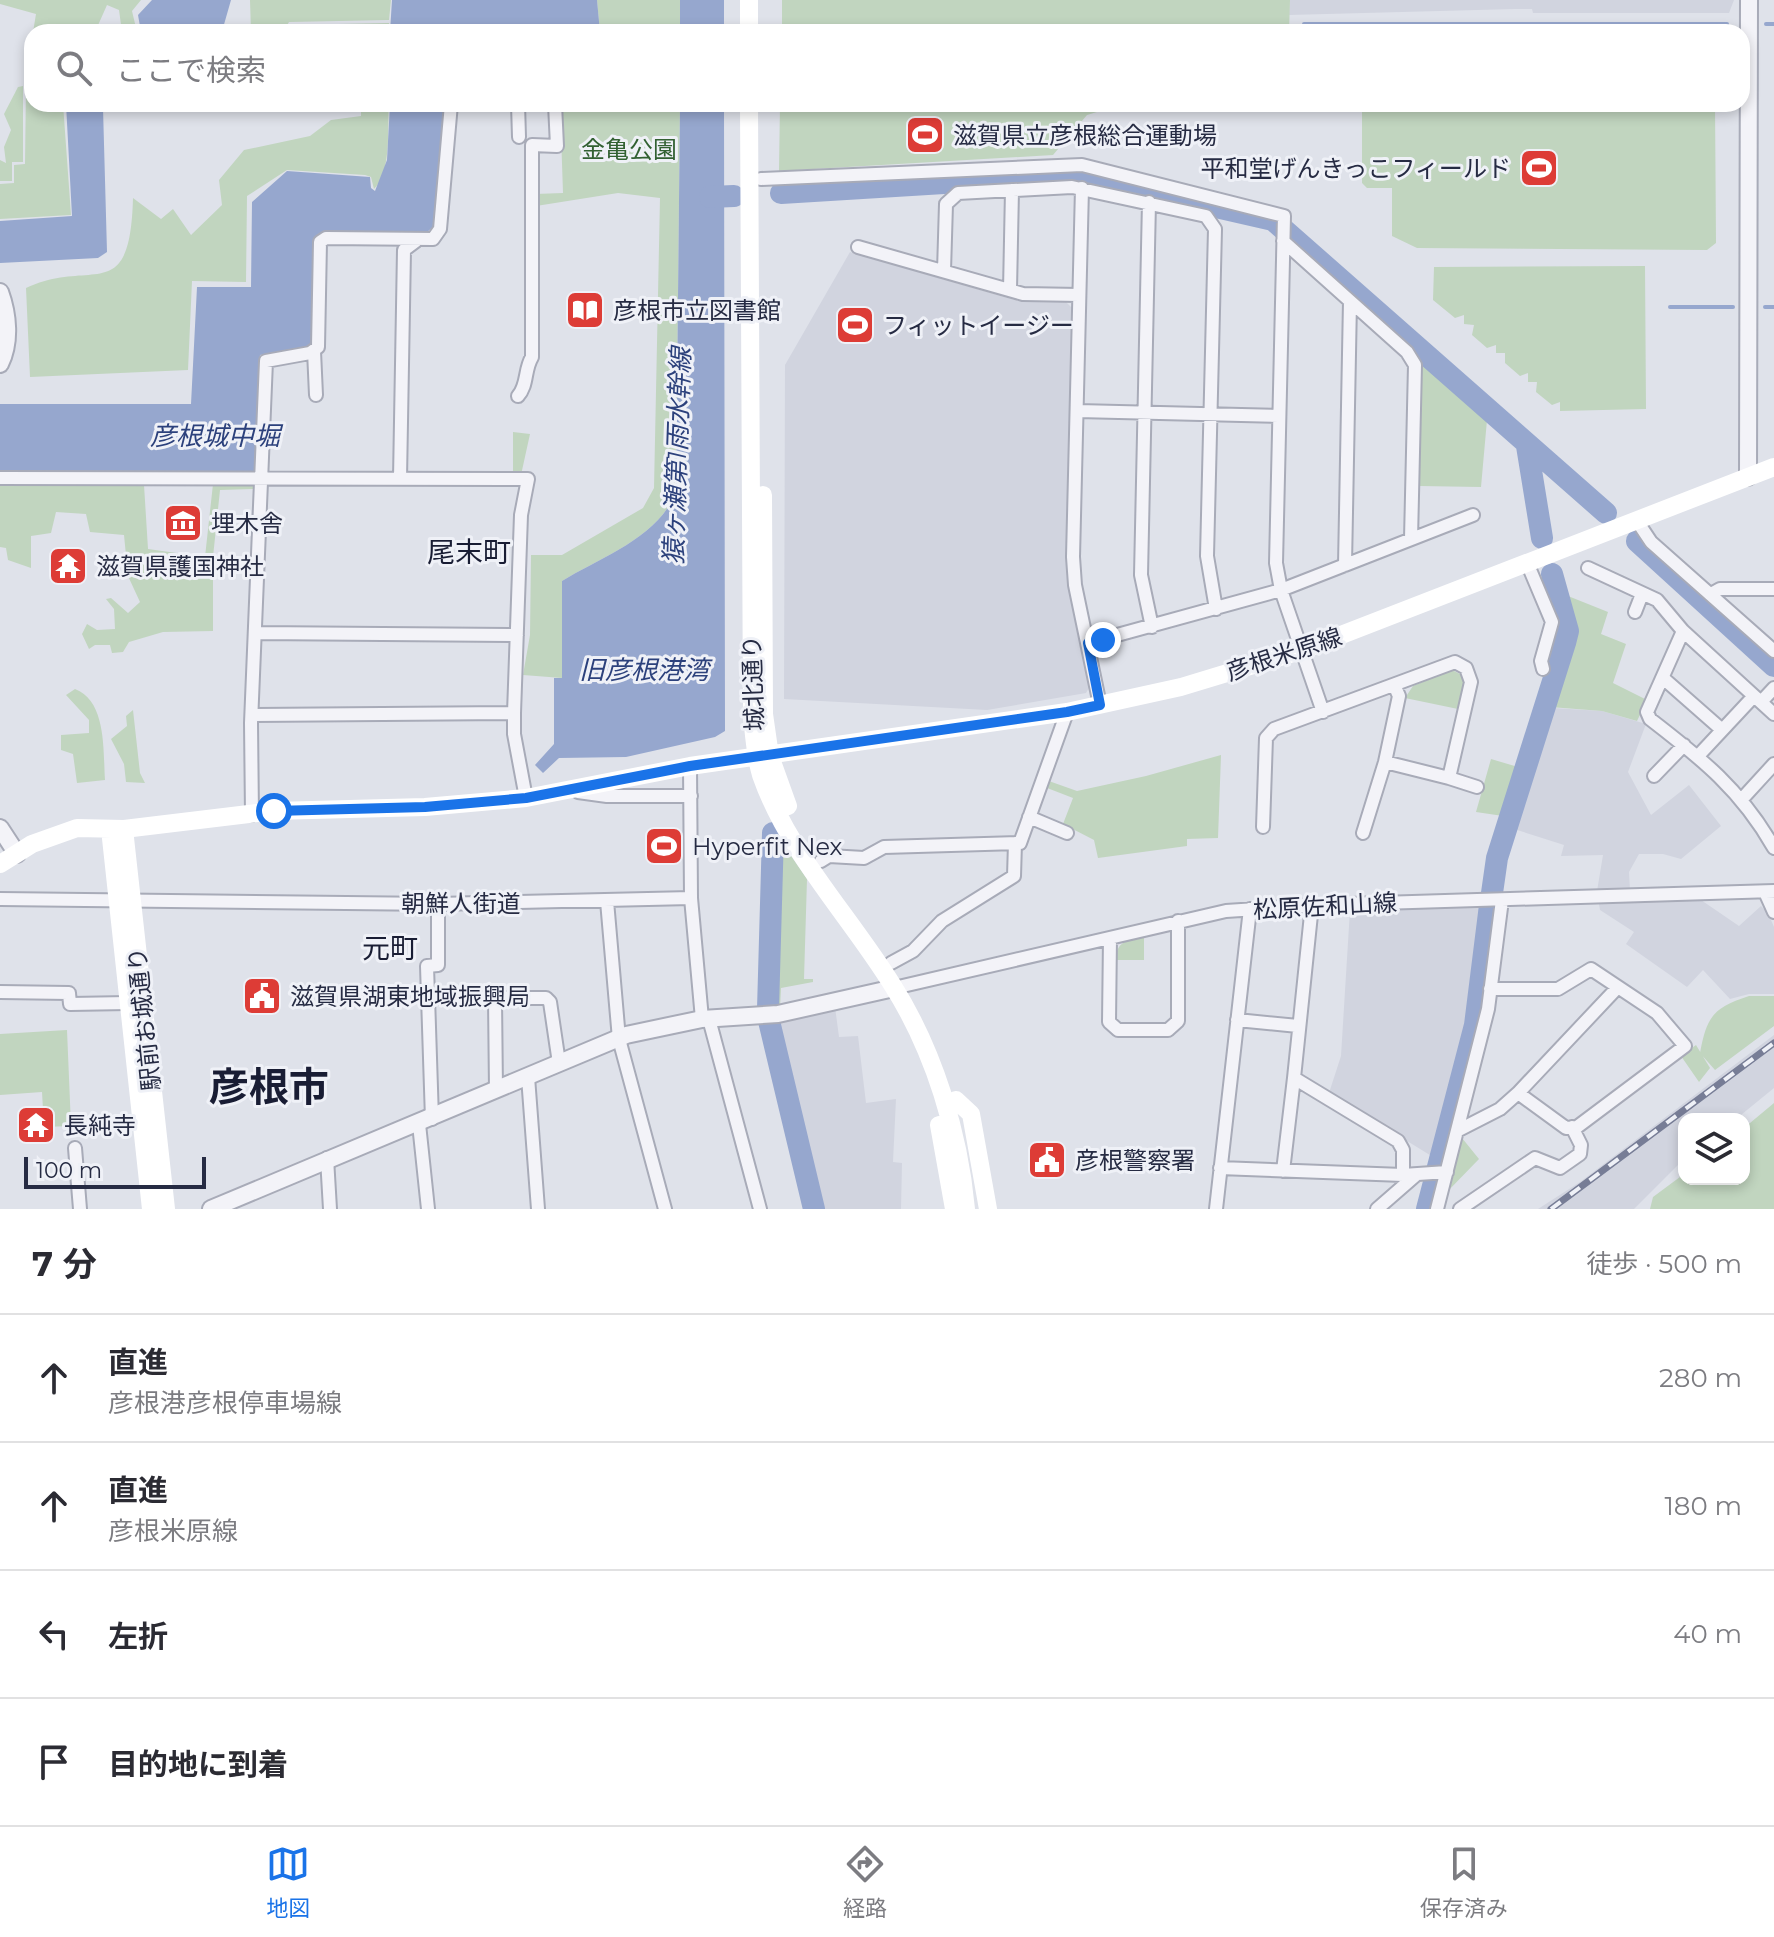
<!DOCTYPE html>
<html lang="ja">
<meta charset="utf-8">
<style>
body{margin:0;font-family:Montserrat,"Noto Sans JP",sans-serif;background:#f2f2f3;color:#2b2b33}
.controls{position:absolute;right:24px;bottom:24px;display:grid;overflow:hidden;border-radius:16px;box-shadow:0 4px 12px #0003}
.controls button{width:72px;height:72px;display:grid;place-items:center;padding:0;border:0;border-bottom:2px solid #e1e1e2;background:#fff;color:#2b2b33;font:40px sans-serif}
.scale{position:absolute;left:24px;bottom:20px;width:182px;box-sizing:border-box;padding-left:8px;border:4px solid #262b43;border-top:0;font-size:22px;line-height:28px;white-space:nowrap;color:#262b43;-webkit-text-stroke:6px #eff1f7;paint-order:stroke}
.stop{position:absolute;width:24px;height:24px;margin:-18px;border:6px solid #1a73e8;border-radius:50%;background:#fff}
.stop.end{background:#1a73e8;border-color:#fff;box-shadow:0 2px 8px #0008}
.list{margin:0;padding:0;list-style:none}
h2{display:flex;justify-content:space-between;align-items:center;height:104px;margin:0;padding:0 32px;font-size:34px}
h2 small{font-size:26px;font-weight:400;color:#7c7c81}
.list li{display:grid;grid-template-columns:52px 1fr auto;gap:24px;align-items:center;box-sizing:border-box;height:128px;padding:0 32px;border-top:2px solid #e1e1e2}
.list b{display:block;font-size:30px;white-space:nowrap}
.list p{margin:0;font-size:26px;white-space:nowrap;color:#7c7c81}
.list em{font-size:26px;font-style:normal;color:#7c7c81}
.icon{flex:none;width:44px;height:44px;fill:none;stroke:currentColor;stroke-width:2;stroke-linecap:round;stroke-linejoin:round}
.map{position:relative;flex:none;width:1774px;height:1209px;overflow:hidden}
.search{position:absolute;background:#fff;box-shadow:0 4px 12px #0003;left:24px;right:24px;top:24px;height:88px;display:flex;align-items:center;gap:20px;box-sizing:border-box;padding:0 28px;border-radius:24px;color:#7c7c81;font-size:30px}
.sheet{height:616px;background:#fff}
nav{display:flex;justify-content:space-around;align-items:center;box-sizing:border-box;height:112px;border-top:2px solid #e1e1e2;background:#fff;font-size:22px;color:#7c7c81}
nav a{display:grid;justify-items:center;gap:4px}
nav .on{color:#1a73e8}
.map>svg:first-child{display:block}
</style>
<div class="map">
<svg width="1774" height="1209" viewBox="0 0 1774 1209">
<rect width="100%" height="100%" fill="#dfe2ea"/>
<path fill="#d1d4df" d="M1290,0H1734L1729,13H1533L1532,9H1515L1289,15Z
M850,252L1018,301L1066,302L1073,309L1067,568L1090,686L1086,693L987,710L784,699L785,365Z
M1553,708L1602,711L1646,724L1628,772L1651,815L1689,785L1721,826L1681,859L1663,854H1639L1629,872L1630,891H1597L1603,855L1561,856L1564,845L1514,829Z
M1701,900L1739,926L1761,906L1768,913L1774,927V994H1749L1730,999L1703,970L1687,987L1626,944L1634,932L1600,910L1599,904Z
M1487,906L1474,1011L1438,1160L1329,1093L1341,1056L1350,910Z
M835,1007L839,1037L858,1036L866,1103L896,1099L893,1162L902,1163L901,1209H821L773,1024Z
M1774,1035V1088L1736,1119H1684V1159L1634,1209H1538L1580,1182Z"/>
<path fill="#c1d5bf" d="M0,0H141L132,11L137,32H122L119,10L107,5L95,32H33L36,14L0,4Z
M250,0H391L389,20L289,22L283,32H251Z
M597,0H680V32H600Z
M782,0H1290L1289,32H782Z
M389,23L388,32H344L338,24Z
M32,85V104H63L71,215L0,219V184L14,183V165L25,164L26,86Z
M23,86V162H12V181H0V160L6,163L4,147L11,130L4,114L18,87Z
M361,104H389C387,128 392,172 374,189L371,177L365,175L287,170L247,196L246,282L192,281L188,370L30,377L26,288C93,257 130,308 133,198L161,219L173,209L191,235L222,205L219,180L244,150L310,136L331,120L361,116Z
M560,104H680L676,490C662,536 601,557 562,581V678L523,675L530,635L531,555H562L643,508L654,488L660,198L618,193L536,206L535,194L563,193Z
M780,104H1123L1087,115L1053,155L779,171Z
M1362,104H1715L1716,243L1707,250L1417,248L1392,236V188H1367L1362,183Z
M1645,266L1646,409L1560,411V402L1552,405L1536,392L1537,382H1528V373L1520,376L1505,363V353H1496V345L1487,348L1472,335L1474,325L1464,324V315L1455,318L1433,300L1434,267Z
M1422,358L1487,420L1481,487L1419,486Z
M513,432L530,434L521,475H513Z
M213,484H254L253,489L220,490L213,557V631L163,632L129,642L123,652L112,653L110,645H95L89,649L82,634L87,624L97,630L115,629L114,609L106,599L111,598L128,613L140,602L128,576L124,535L90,532L86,514L56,512L51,533L31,536V568L8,560L6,548L0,547V486L144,485L148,549L205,557Z
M1563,594L1608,612L1601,634L1626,644L1613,683L1647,700L1637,721L1602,711L1550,707L1572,638Z
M1452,670L1462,675L1465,684L1458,709L1405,698L1413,686Z
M75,689C107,701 103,752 105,780L77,783L73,754L61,750V735L89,733V720L66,695Z
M133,710L140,773L145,783L126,782L124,764L111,739L127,726L126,716Z
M1221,755L1218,838L1187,839V846L1098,858L1094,840L1063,824L1073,798L1042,786L1046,780L1077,791L1146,776Z
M1491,759L1518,767L1503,816L1476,812Z
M789,853L807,879L804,979H813V982L781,988L780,1009H774L778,855Z
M1144,936V960H1116C1116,941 1128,940 1144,936Z
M1749,996H1774V1026L1715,1070L1700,1053C1707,1016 1713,1008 1749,996Z
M67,1030L71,1126L44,1127L42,1092L0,1095V1034Z
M1696,1045L1710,1068L1699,1082L1681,1056Z
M1774,1103V1209H1650L1653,1197L1684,1174V1179H1744V1128Z
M1462,1138L1479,1159L1446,1193L1458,1142Z"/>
<path fill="#96a7ce" d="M152,0H231L223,28L219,27L218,32H141L138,15Z
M392,0H597L600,32H390Z
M680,0H724V32H680Z
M66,104H107L103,108L107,252L98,258L0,263V221L72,216Z
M390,104H444L434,226L425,234L316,236L311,343L305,349L260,355L254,472L250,475H0V404H191L197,287H251L252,202L287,171L370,177L371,188L375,191L387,160Z
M680,104H724L725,731L715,737L626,757L559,758L543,773L535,765L554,744V678H562V581C601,557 662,536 676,490Z"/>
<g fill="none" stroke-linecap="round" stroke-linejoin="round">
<path stroke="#96a7ce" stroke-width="4" d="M1304,24H1727
M1766,24H1774
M1670,307H1733
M1765,307H1774"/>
<path stroke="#96a7ce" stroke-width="22" d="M781,193L1076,175L1273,220L1606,513
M710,197L734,196
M1527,446L1542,538
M1637,541L1774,666
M1492,893L1497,858L1565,643L1568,631L1552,574
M768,1009L773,833
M769,1021L814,1209
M1427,1209L1475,1025L1490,905"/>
<g stroke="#a8abb8" stroke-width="16">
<path id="minor" d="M518,104L519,137
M761,179L1082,165L1284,216L1276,563L1281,590L1323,712
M1082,188L1073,557L1075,585L1100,705
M1149,202L1141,575L1152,627
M1283,241L1407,352L1415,365L1411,539
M858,247L1023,294L1079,295
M944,271L946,204L958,193L1072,187L1206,216L1215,229L1207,556L1216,609
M1010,290L1012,190
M314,351L316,395
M518,396C528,385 524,370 532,357V145L557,146L555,104
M1078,411L1278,416
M0,478L528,479L521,515L514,713V734L526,798
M400,479L404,250L416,241
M1637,521L1651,542L1774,651
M1345,565L1350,301
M1528,565L1552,622L1541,661L1543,669
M1588,568L1657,600L1683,631L1774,714
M1711,594L1720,589H1774
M1635,612L1642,594
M1683,631L1647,712L1650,719C1702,759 1741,790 1774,848
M256,633L517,635
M1088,643L1281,590L1473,515
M1663,678L1721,729
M1761,702L1774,688
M254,715L514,713
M1698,756L1754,696
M690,766L691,898L702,1019
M1654,776L1684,745
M1449,778L1477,787
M578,792L607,796H691
M1742,799L1774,764
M252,815L251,723L266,361L310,353L318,347L320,242L326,238L433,239L440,229L451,104
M1029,817L1067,833
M1263,827L1266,738L1274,729L1455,662L1466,668L1471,682L1449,778L1385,762
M1363,833L1385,762L1399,696L1395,687
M821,861L829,856L864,858L884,847L1020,843L1067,712
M1765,892L1774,912
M0,899L438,904L691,898
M607,901L619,1039L665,1209
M1312,905L1294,1078L1398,1141L1403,1150V1175
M1110,938L1109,1022L1118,1030H1168L1178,1021V921
M891,963L913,951L942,921L1014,876L1015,843
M894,988L1226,911L1315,905L1774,891
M1490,989H1558L1591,969L1657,1013L1685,1046L1577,1127L1566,1128L1518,1093
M0,992L69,993L70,1004L128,1003
M428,998H546L550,1002L559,1063
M495,999L496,1090
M709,1019L760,1209
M1237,1020L1298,1026
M528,1077L538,1209
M432,1119L427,966L438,965V904
M419,1124L428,1209
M1457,1131L1500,1109L1518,1093L1618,987
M75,1148L80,1209
M327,1158L330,1209
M1220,1168L1403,1175L1447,1172
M1283,1171L1294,1078
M1216,1209L1250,909
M1377,1209L1416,1175
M1437,1209L1488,1009L1502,900
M1460,1209L1535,1158L1560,1168L1580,1154L1581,1145L1572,1127"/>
</g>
<g stroke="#a8abb8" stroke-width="20">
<path id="tertiary" d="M0,292C8,314 11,342 0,364
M1748,477L1749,0
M0,828L17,854
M211,1209L626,1035L702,1019L778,1014L894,988"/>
</g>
<use href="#minor" stroke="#f3f3f8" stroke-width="12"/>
<use href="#tertiary" stroke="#f3f3f8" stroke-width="16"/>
<path stroke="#fff" stroke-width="18" d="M749,32V0
M749,104L752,715C754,735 755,755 761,775C788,853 850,916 893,986C934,1051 959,1133 966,1209
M763,495L764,714L770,756L788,806
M110,829L151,1209
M124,829L166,1209
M0,864L32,844L77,828L124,829L274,811L425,807L526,798L690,766L1067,712L1181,687L1300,651L1774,467
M956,1100L971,1114L988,1209
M939,1125L954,1209"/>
<g stroke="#777d96" stroke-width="7">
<path id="rail" d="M1551,1209L1774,1043"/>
</g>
<use href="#rail" stroke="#eff1f7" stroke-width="4" stroke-dasharray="12" stroke-linecap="butt"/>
</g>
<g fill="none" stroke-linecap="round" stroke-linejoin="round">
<path stroke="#1a73e8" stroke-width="10" d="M274,811L425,807L526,798L690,766L1067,712L1100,705L1088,643L1103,640"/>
</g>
<defs>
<g id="stadium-square" transform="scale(2)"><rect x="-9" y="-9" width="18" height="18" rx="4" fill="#dd3c36" stroke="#eff1f7"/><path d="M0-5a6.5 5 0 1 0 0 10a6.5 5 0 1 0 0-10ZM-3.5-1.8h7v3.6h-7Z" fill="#fff"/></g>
<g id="library-square" transform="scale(2)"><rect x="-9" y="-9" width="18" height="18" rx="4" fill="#dd3c36" stroke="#eff1f7"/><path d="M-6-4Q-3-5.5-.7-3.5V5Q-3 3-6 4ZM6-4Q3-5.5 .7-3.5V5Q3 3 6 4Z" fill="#fff"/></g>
<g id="museum-square" transform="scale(2)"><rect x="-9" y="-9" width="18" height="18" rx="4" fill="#dd3c36" stroke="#eff1f7"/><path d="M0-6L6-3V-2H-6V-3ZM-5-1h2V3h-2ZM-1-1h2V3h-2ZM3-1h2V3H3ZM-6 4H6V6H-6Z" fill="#fff"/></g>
<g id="temple-square" transform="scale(2)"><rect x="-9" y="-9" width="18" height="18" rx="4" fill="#dd3c36" stroke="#eff1f7"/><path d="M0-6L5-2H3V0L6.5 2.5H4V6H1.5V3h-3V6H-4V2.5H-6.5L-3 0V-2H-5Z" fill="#fff"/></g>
<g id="civic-square" transform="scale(2)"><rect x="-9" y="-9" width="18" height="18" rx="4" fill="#dd3c36" stroke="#eff1f7"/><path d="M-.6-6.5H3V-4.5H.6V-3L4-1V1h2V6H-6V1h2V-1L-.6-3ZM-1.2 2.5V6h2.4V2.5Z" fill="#fff"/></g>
</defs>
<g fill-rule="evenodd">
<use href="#stadium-square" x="925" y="135"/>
<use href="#stadium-square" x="1539" y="168"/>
<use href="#library-square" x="585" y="310"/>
<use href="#stadium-square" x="855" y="325"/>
<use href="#museum-square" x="183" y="523"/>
<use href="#temple-square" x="68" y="566"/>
<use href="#stadium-square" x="664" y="846"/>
<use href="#civic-square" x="262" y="996"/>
<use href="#temple-square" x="36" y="1125"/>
<use href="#civic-square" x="1047" y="1160"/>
</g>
<g text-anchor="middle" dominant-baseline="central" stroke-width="6" stroke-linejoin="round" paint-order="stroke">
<g font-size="24" fill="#262b43" stroke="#eff1f7" text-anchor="start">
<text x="953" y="135">滋賀県立彦根総合運動場</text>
<text x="1511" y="168" text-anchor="end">平和堂げんきっこフィールド</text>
<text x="613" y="310">彦根市立図書館</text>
<text x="883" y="325">フィットイージー</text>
<text x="211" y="523">埋木舎</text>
<text x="96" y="566">滋賀県護国神社</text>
<text x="692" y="846">Hyperfit Nex</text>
<text x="290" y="996">滋賀県湖東地域振興局</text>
<text x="64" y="1125">長純寺</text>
<text x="1075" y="1160">彦根警察署</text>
</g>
<g font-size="24" fill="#326132" stroke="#eff1f7">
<text x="629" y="149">金亀公園</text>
</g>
<g font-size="24" fill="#262b43" stroke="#eff1f7">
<text transform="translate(1284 654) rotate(-18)">彦根米原線</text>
<text transform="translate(753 683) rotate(-92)">城北通り</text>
<text x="461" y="903">朝鮮人街道</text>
<text transform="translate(1325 906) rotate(-3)">松原佐和山線</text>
<text transform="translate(144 1019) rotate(-96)">駅前お城通り</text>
</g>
<g font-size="26" font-style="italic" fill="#2c417c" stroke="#eff1f7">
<text x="215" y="436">彦根城中堀</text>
<text transform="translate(677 456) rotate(-88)">猿ヶ瀬第1雨水幹線</text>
<text x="644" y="670">旧彦根港湾</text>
</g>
<g font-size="28" fill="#191d34" stroke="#eff1f7">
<text x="469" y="552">尾末町</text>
<text x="390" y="948">元町</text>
</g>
<g font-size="40" font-weight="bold" fill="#191d34" stroke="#eff1f7">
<text x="269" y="1086">彦根市</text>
</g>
</g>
</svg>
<div class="controls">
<button><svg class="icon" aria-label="layers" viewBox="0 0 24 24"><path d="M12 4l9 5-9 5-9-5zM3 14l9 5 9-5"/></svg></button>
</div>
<div class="scale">100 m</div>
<div class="stop" style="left:274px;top:811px"></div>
<div class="stop end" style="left:1103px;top:640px"></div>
<div class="search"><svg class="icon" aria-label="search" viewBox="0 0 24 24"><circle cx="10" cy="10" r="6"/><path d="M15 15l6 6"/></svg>ここで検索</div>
</div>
<section class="sheet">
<h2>7 分<small>徒歩 · 500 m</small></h2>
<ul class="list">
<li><svg class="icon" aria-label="ahead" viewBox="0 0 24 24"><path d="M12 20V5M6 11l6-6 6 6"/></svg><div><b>直進</b><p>彦根港彦根停車場線</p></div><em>280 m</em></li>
<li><svg class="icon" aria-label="ahead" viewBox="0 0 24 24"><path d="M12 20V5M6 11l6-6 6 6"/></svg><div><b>直進</b><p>彦根米原線</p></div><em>180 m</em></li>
<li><svg class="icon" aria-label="left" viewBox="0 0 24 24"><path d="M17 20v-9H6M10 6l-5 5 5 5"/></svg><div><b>左折</b></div><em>40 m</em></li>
<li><svg class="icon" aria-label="arrive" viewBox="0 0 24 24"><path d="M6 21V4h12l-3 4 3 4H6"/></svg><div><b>目的地に到着</b></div></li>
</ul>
</section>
<nav>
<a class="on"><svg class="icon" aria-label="map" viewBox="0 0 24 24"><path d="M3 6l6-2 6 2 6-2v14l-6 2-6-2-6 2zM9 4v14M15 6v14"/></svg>地図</a>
<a><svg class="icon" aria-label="directions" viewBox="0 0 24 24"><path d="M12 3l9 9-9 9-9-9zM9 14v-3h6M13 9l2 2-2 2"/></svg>経路</a>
<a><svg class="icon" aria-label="saved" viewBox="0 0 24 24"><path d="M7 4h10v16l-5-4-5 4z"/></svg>保存済み</a>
</nav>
